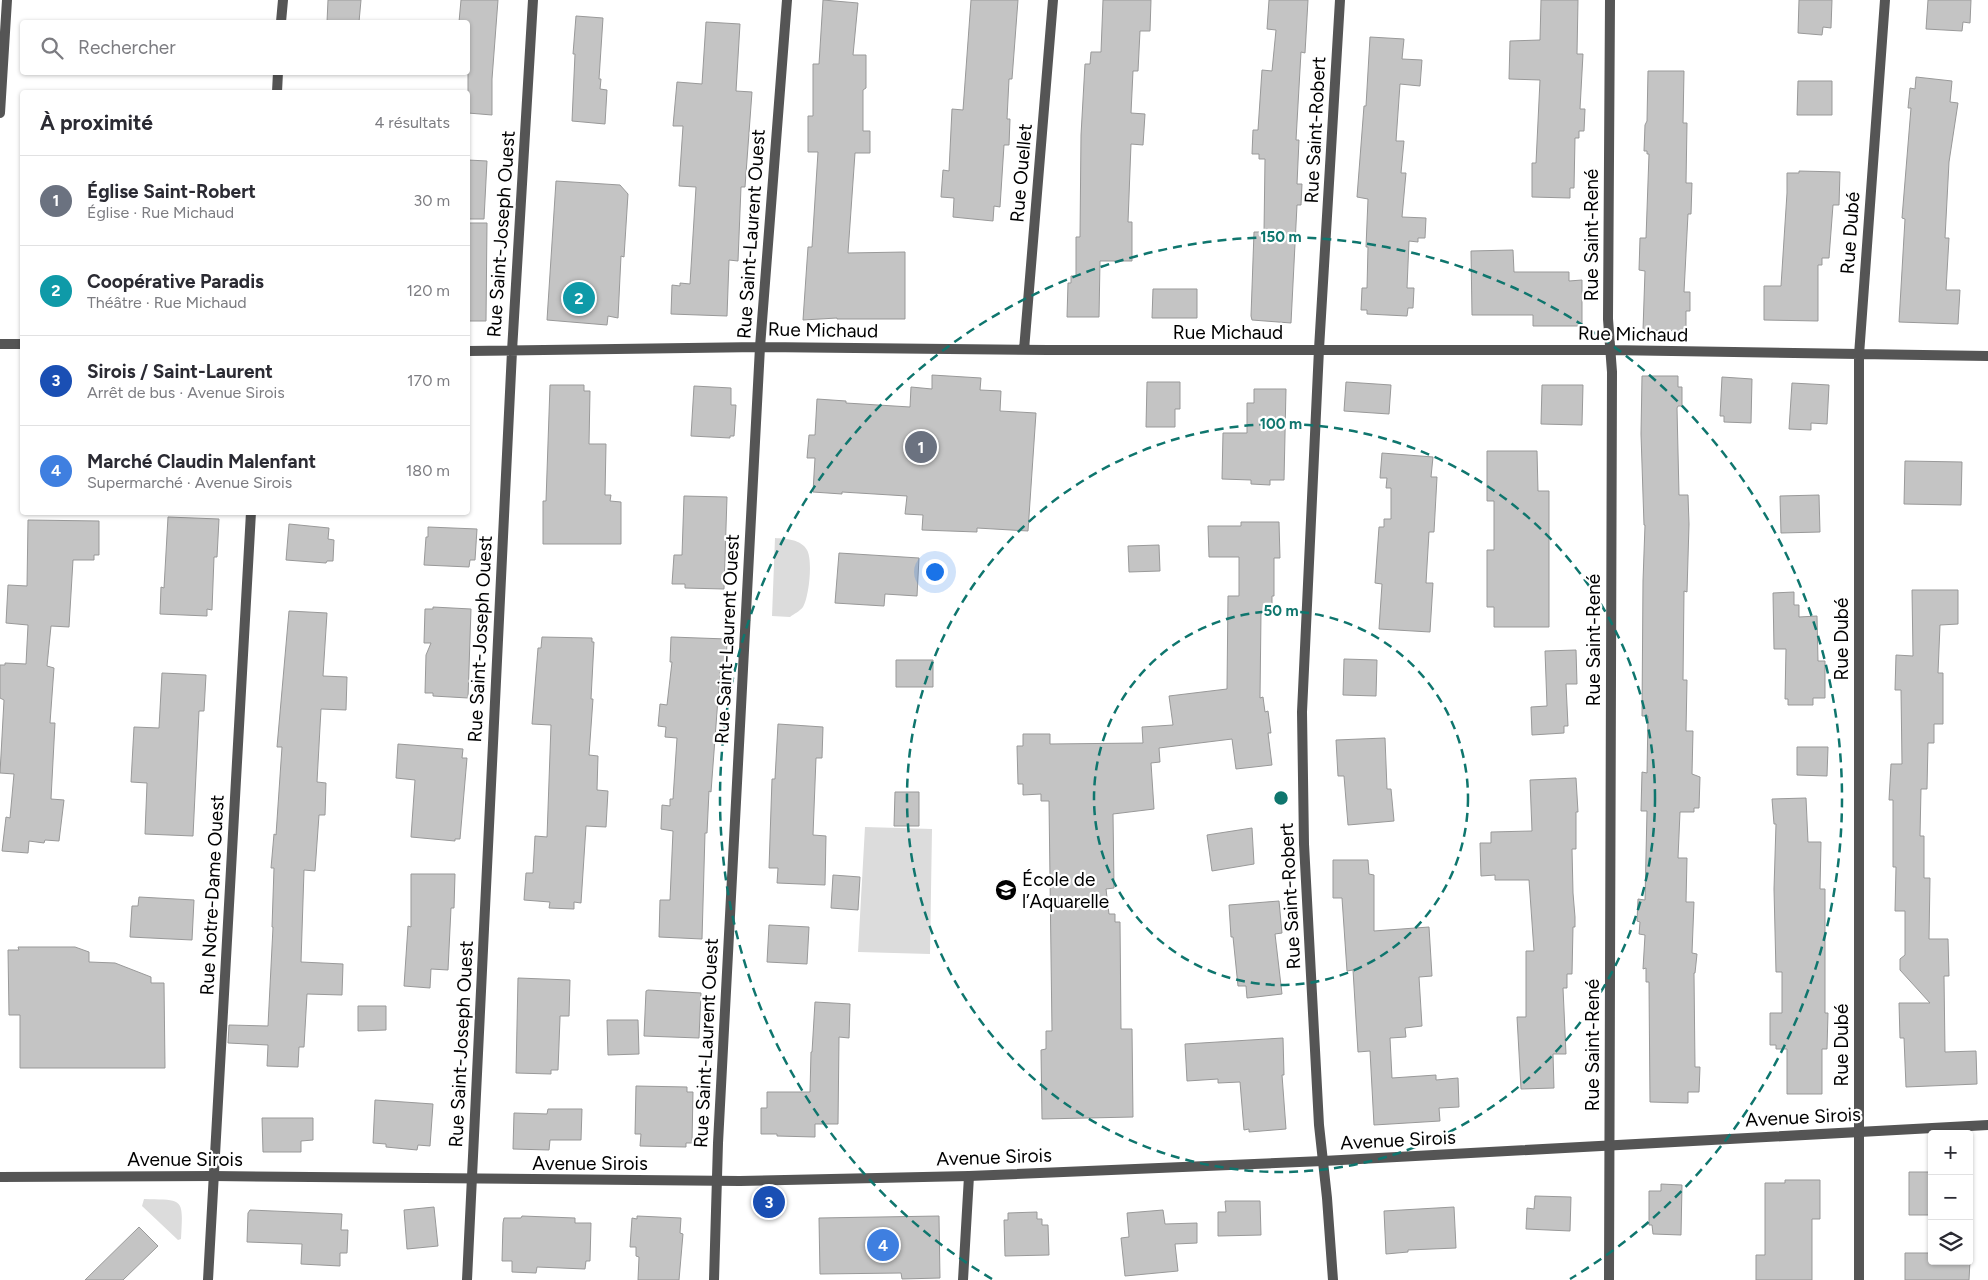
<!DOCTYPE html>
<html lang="fr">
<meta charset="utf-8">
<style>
body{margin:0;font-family:Figtree,sans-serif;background:#f7f7f7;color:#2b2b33}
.controls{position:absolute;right:15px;bottom:15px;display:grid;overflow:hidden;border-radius:5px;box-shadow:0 1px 4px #0004}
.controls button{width:45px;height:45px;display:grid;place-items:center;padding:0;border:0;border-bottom:1px solid #e1e1e2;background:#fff;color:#2b2b33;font:25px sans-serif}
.you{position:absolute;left:934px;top:571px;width:18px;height:18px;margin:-12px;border:4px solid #fff;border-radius:50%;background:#1a73e8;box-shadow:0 0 0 8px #1a73e833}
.badge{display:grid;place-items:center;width:32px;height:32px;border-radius:50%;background:#db2777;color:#fff;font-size:16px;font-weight:700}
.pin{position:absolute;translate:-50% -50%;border:2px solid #fff;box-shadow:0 1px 5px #0006}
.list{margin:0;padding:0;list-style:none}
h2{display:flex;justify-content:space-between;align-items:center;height:65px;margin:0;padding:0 20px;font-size:21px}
h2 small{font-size:16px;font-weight:400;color:#7c7c81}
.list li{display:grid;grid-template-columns:32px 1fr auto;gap:15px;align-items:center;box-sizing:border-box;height:90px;padding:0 20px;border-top:1px solid #e1e1e2}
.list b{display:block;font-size:19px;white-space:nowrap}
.list p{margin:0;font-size:16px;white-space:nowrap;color:#7c7c81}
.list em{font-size:16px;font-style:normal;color:#7c7c81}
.icon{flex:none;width:28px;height:28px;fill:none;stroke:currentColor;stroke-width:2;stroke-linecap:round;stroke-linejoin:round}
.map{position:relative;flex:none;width:1988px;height:1280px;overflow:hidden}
.search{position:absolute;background:#fff;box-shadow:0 1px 4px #0004;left:20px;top:20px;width:450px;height:55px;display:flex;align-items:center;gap:12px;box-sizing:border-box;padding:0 18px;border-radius:5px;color:#7c7c81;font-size:19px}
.panel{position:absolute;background:#fff;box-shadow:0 1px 4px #0004;left:20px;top:90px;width:450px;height:425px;border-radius:5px}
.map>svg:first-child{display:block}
</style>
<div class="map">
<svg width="1988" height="1280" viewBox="0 0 1988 1280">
<rect width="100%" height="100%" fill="#fff"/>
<path fill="#dcdcdc" d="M775,538C786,539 801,539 807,550C813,560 809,597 803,607C800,611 794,614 790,617L772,616Z
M865,827L932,829L930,954L858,952Z
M144,1199C185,1200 183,1198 181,1239L178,1240L142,1206Z"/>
<path fill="#c4c4c4" stroke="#999" d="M328,0H361L359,22H327Z
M461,0H498L492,79V115L468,113V22H459Z
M823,0L858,3L853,55H866V88L863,90V131H870V153H855L848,253L905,252V319H837V318L803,320L808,247H812L818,152H808V116H813V64H819Z
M971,0H1018L1012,79H1009L1007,119H1010L1009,145H1004L1000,207L994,206L993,221L953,217L954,198L941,197L943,170L949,171L952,109L963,110Z
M1103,0H1151L1150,31H1140L1138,71H1133L1131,113L1145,114L1143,145L1131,144L1128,222H1132V261H1100L1099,317H1067L1068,283H1071V276H1076V237H1080L1081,135L1085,64H1090L1091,52H1101Z
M1269,0H1308L1305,53L1301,52L1296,140H1299L1297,184H1302L1301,205H1297L1291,323L1252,320L1251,316L1254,232H1264L1265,159H1259V154H1252L1253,130H1258L1262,70L1272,71L1276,30L1267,29Z
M1541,0H1578L1577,54H1583L1580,109H1585L1584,131H1579V138H1575L1574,188H1570V198L1532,197V163H1536L1540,80L1509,79L1510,41L1540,40Z
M1799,0H1832L1831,28L1823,27L1822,35L1798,33Z
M1928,0H1971L1970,23L1963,22L1962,31L1926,29Z
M576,16L603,18L599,79H601L600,89L607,90L605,124L572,121L575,54H573Z
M706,22L740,24L736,91L752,92L745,187H741L738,261L729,260L727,316L671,314L672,285L680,286V283L690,284L696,187L679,186L683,126H673L677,82L702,84Z
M1370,37L1404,39L1402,59L1422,60L1420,86L1400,84L1396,141H1404L1401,173H1406L1402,217L1426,218L1425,238H1418V242L1409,241L1407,288H1414L1413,308H1408L1407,316L1367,314V310H1361L1362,288H1367L1368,247H1366L1368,199L1357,197L1364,106H1366Z
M1648,71H1684L1683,123H1687L1686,183H1692L1691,214H1688L1684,292H1690V311H1686V331L1643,330L1645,271L1639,270L1640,238H1646L1649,154H1647V151H1644L1645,125L1647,121Z
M1916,77L1952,81L1950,102L1958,103L1949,162L1945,238H1949L1946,290H1960L1958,324L1899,322L1905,219L1902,218L1911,108H1908L1910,88L1915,89Z
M1798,81H1832V115H1797Z
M468,160L487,161L484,219H468Z
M1799,171L1840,172L1839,205H1833L1829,258H1822V265H1818V321L1764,320V286H1781L1787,193V173H1799Z
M556,181L620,185L628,194L624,257L621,256L618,318L608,316L607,325L547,320Z
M468,223H487L486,321H468Z
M1513,250L1514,272H1569V281L1582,280V326H1533V315H1472L1471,251Z
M1153,289H1197V318H1152Z
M932,375L981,378L980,390L1001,391L1000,411L1036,413L1028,531L977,528V532L922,530L923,515L905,514L907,496L842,492V494L813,492L815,458H807L809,435H815L817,399L846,401V403L910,407L911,387L932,389Z
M1642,376H1678V387H1682V406H1678L1677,408L1679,495H1688L1689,524L1687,592L1684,591L1683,680H1687L1686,731H1693L1692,774L1700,777L1699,808H1694V812H1680L1678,858H1687L1686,902H1694L1692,953L1697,954L1695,973H1694L1695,1067H1700L1699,1092H1688V1103L1650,1102L1649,982H1646V968L1643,969L1645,935L1639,934L1640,922L1637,921L1638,899L1645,900L1647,811H1641L1642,772L1647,773L1648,716H1642L1643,581L1645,525H1644L1641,434Z
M1722,377L1752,379L1751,423L1724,422V416H1720Z
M1147,382H1180V409H1175V427H1146Z
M1346,382L1391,385L1389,414L1344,411Z
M1792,383L1829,385L1827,424L1811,423V430L1789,429Z
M550,385H584V391H590L589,444H606L605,495H611L610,501L621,502V544H543V501H546Z
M1542,385H1583L1582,425L1541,424Z
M694,386L731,388V405H736L734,436H730V438L691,436Z
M1254,389H1286L1284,480H1270V485L1251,484V480L1222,479L1223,433H1247V403H1254Z
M1487,451H1537L1538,491H1549V627H1494V607H1487V550H1494V501H1487Z
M1382,453L1433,457L1431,477H1437L1434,532H1429L1426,583H1433L1430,632L1379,629L1382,584L1375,583L1379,527H1384V519H1391V488H1386L1387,478H1380Z
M1905,461L1962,462L1961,505L1904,504Z
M1819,495L1820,532L1781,533L1780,496Z
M684,496L727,497L724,589L685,588V584H672L674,555H682Z
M168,517L219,519L217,557H214L212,610L207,609V616L160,614L161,587L164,588Z
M28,520L99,521V555H94V560H73L69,627L51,626L47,666L54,668L50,723H55L51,799L64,800L59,841L45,840L44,843L29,841L28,853L2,851L6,817L10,818L14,774L0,773L4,700L0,698V665H5V663L26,664L28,625L6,623L8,585L27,586Z
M1241,522H1279L1280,558H1274V596H1272V613H1261L1260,698L1263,697L1265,712L1268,711L1271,733H1268L1272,765L1236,769L1232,739L1159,748L1160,762L1151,763L1154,809L1113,814L1114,888L1106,889L1109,914H1115V922H1120L1121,1029H1132L1133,1117L1042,1119L1041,1050L1046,1049V1031H1052L1049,801H1041V794L1023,795V784H1018L1017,746H1023V734H1050V744L1143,743L1142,727L1173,725L1169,696L1227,689L1228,596H1239V557H1209L1208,526H1241Z
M289,524L329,528L328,539L334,540L333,561H327L326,563L286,560Z
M428,527L477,529L475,560H470L469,567L424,565L426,537H428Z
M1159,545L1160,571L1129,572L1128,546Z
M839,553L919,558L917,596L885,594L884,606L835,603Z
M1912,590H1958V624L1940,625L1938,673H1943V724H1934V743H1928L1927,789H1921L1920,836H1924V878H1930L1929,939H1948L1949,976H1944L1945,1052L1976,1051L1977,1084L1906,1087L1904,1038H1900L1899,1003H1930L1900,970V959L1905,955V911H1895L1896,867H1893V800H1889L1891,764H1902L1901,690H1895L1896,655L1913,656Z
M1794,592V605H1799V617L1817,616L1818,661H1825V698H1813V705H1788V699H1785L1786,649H1774L1773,593Z
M433,607L471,609L468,698L433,696V693H425L426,655L431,643H424L425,609H433Z
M289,611L327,613L323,676L347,677L346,710L321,709L317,782L326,783L325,815H319L315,871L304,870L301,962L343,964L342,995L307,994L304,1047H299L298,1067L267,1066L268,1045L228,1043L229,1025L268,1026L273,927H272L274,868H271L274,834L276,835L282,747H277Z
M542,637L592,638V642H594L591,699H593L589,755L598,756L597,790L608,791L606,827L586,826L581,903L574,902V909L549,908L550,902L524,900L526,873H533L535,836L547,837L551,725L532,724L538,648H541Z
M671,637L727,639L726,673L720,672L711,792L709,791L707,833H705L702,939L659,937L660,900H670L673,831L661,829L662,805L670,806V799H673L677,738L665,737L666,727L658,726L660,704L667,705L672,662H670Z
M1576,650L1577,684H1566L1568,726H1564V733L1532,735L1531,707L1547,706L1545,651Z
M1344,659L1377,660L1376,696L1343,695Z
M896,660H933V687H896Z
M162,673L206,675L204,711H199L193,836L145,834L147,783L131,782L134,727L159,728Z
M778,724L823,727L822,758H816L813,835L826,836L825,885L777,883L778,868H769L772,779H775Z
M1385,738L1387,789H1391L1394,821L1348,825L1344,776H1338L1336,740Z
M398,744L463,749L462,758H467L460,839H455V841L411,837L415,780L396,778Z
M1797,747H1828L1827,776L1797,775Z
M1576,778L1578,812H1576V849H1572L1573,893L1575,917V927H1573L1572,974H1567V988H1563L1566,1054H1553L1554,1088L1521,1089L1517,1017H1526V951H1534L1529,880H1495V875L1481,876L1480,843H1491V832L1532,831L1530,780Z
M895,792H919V826H894Z
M1806,798L1808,842H1821L1820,889H1825V1013H1828L1827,1049H1822V1094H1787V1049H1776V1045H1770V1013H1782V972H1776L1774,889L1776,824H1774L1772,799Z
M1252,828L1254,864L1212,871L1207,835Z
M1333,860H1368L1369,874L1374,875V931L1429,927L1432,976L1419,977L1422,1026L1405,1028L1406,1037L1390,1038L1392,1078L1436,1075V1080L1458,1078L1459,1107L1439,1108L1440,1121L1374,1125L1370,1051L1358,1052L1353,970L1347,971L1342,898H1333Z
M411,874H455L454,908H451L448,970L431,969L430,988L404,986L408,926L411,927Z
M833,875L860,877L858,910L831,908Z
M139,897L194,900L192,940L130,937L132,906H138Z
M1279,901L1282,933L1275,934L1282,994L1247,998L1246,986H1238L1233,937H1231L1229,905Z
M769,925L809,927L807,964L767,962Z
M18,947H75L89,952V962L115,963L151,977V983H164L165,1068H20V1015H9L8,950H19Z
M518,978L570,980L569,1016H560V1018L558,1070H551V1074L516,1073Z
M648,990L701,993L699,1038L644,1036L646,991Z
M815,1002L850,1004L849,1038L839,1037L838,1124H815V1137L777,1136V1134H761V1108H767V1092H810L811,1052H812Z
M358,1006H386V1030L358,1031Z
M607,1020H638L639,1054L608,1055Z
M1283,1038L1284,1075H1282L1286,1129L1249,1132V1129L1244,1130L1240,1082L1218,1083V1079L1187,1081L1185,1044Z
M636,1086L687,1087V1092H693L692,1143H686V1147L640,1146L641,1134H635Z
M375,1100L433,1104L430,1146L418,1145L417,1150L386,1147V1144L373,1143Z
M548,1109H582L581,1140H550L549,1150L513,1149L514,1113L547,1114Z
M262,1118H313V1140L301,1141V1152H263Z
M1909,1172H1932V1215H1909Z
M1785,1180H1820V1219H1812V1280H1756V1255H1765V1183H1785Z
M1661,1184L1682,1185L1681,1235L1653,1234L1652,1225H1649V1191H1661Z
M1535,1196L1571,1197L1570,1231L1526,1229L1527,1208L1534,1209Z
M1225,1201H1260L1261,1235L1218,1236V1212H1226Z
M434,1207L438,1246L407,1249L404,1210Z
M1454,1207L1456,1248L1408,1250V1252L1386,1254L1384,1211Z
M250,1210L342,1214L341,1230H348L347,1253H340V1266L301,1264L302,1244L247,1242L248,1213Z
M1163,1210L1165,1224L1197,1223V1243L1175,1244L1178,1271L1125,1276L1121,1238L1129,1237L1127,1213Z
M1037,1212V1219H1042V1225H1048L1049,1255L1005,1256L1004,1220H1008V1213Z
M522,1216L575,1218V1223H591L590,1261H586L585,1269L537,1267L536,1273L512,1272V1261H502L503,1223L504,1218H521Z
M637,1216L681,1218L680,1233L683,1234L679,1280H638L639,1257L636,1256V1247H630L632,1218L637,1219Z
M939,1216L940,1278L902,1279L901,1273L820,1274L819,1218Z
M139,1227L158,1246L123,1280H85Z
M1905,1253H1932V1261H1970L1969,1280H1905Z"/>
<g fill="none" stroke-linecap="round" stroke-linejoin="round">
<path stroke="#555" stroke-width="10" d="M281,22L283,0
M277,92L278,72
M0,344H22
M1024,350L1053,0
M468,351L760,347L1049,350H1610L1988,356
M208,1280L251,512
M467,1280L512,351L533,0
M714,1280L718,1143L760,347L787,0
M963,1280L969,1176
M1333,1280L1327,1198L1319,1125L1304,844L1302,712L1319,349L1340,0
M1609,1280L1612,372L1608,319L1610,0
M1859,1280V355L1885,0"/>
<path stroke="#555" stroke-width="10" d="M0,113L7,0
M0,1177L213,1176L740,1181L969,1176L1323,1161L1988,1125"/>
</g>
<g fill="none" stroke="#0f766e" stroke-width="2.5" stroke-dasharray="9 6">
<circle cx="1281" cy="798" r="187"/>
<circle cx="1281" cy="798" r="374"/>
<path d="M992 1279A561 561 0 1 1 1570 1279"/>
</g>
<defs>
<g id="school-disc" transform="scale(1.125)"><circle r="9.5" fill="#000" stroke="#fff"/><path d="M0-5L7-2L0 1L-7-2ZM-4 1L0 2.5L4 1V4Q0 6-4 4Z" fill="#fff"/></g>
</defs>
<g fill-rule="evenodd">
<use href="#school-disc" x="1006" y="890"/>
</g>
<g text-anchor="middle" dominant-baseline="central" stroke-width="4.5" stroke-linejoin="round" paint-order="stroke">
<g font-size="19" fill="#000" stroke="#fff">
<text transform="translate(1315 130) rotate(-87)">Rue Saint-Robert</text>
<text transform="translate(1021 173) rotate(-85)">Rue Ouellet</text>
<text transform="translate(1850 233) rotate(-86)">Rue Dubé</text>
<text transform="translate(501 234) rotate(-86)">Rue Saint-Joseph Ouest</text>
<text transform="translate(751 234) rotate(-86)">Rue Saint-Laurent Ouest</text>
<text transform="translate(1591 235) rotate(-90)">Rue Saint-René</text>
<text transform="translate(823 330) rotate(1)">Rue Michaud</text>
<text x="1228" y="332">Rue Michaud</text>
<text transform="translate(1633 334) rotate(1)">Rue Michaud</text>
<text transform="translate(480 639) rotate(-87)">Rue Saint-Joseph Ouest</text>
<text transform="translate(727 639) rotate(-87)">Rue Saint-Laurent Ouest</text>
<text transform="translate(1841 639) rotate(-90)">Rue Dubé</text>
<text transform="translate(1593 640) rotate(-90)">Rue Saint-René</text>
<text transform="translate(212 895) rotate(-87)">Rue Notre-Dame Ouest</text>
<text transform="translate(1290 896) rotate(-93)">Rue Saint-Robert</text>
<text transform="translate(706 1043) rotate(-87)">Rue Saint-Laurent Ouest</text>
<text transform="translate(461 1044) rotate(-87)">Rue Saint-Joseph Ouest</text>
<text transform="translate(1592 1045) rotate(-90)">Rue Saint-René</text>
<text transform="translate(1841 1045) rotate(-90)">Rue Dubé</text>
<text transform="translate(1803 1117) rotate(-3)">Avenue Sirois</text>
<text transform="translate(1398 1140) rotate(-3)">Avenue Sirois</text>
<text transform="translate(994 1157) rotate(-2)">Avenue Sirois</text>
<text x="185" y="1159">Avenue Sirois</text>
<text x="590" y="1163">Avenue Sirois</text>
</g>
<g font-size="19" fill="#000" stroke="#fff" text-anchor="start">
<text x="1022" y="879">École de<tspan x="1022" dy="22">l’Aquarelle</tspan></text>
</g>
</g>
<circle cx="1281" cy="798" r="8" fill="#0f766e" stroke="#fff" stroke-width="2.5"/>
<g font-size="15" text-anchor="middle" font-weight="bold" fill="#0f766e" stroke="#fff" stroke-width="4.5" stroke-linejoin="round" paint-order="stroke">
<text x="1281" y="242">150 m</text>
<text x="1281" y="429">100 m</text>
<text x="1281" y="616">50 m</text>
</g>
</svg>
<div class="controls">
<button>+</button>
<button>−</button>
<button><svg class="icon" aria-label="layers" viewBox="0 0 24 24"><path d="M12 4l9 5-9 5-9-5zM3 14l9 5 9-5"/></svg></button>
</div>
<div class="you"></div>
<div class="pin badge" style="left:921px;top:447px;background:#6b7280">1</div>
<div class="pin badge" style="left:579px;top:298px;background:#0f9aa8">2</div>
<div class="pin badge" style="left:769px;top:1202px;background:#1a4fb4">3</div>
<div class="pin badge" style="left:883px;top:1245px;background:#3f7fe0">4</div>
<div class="search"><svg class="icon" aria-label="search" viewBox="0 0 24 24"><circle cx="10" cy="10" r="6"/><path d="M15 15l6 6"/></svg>Rechercher</div>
<section class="panel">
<h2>À proximité<small>4 résultats</small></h2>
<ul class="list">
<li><span class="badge" style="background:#6b7280">1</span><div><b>Église Saint-Robert</b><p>Église · Rue Michaud</p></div><em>30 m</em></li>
<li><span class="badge" style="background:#0f9aa8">2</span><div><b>Coopérative Paradis</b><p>Théâtre · Rue Michaud</p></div><em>120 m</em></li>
<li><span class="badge" style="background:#1a4fb4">3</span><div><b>Sirois / Saint-Laurent</b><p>Arrêt de bus · Avenue Sirois</p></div><em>170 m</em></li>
<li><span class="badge" style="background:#3f7fe0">4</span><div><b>Marché Claudin Malenfant</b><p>Supermarché · Avenue Sirois</p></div><em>180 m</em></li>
</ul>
</section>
</div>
